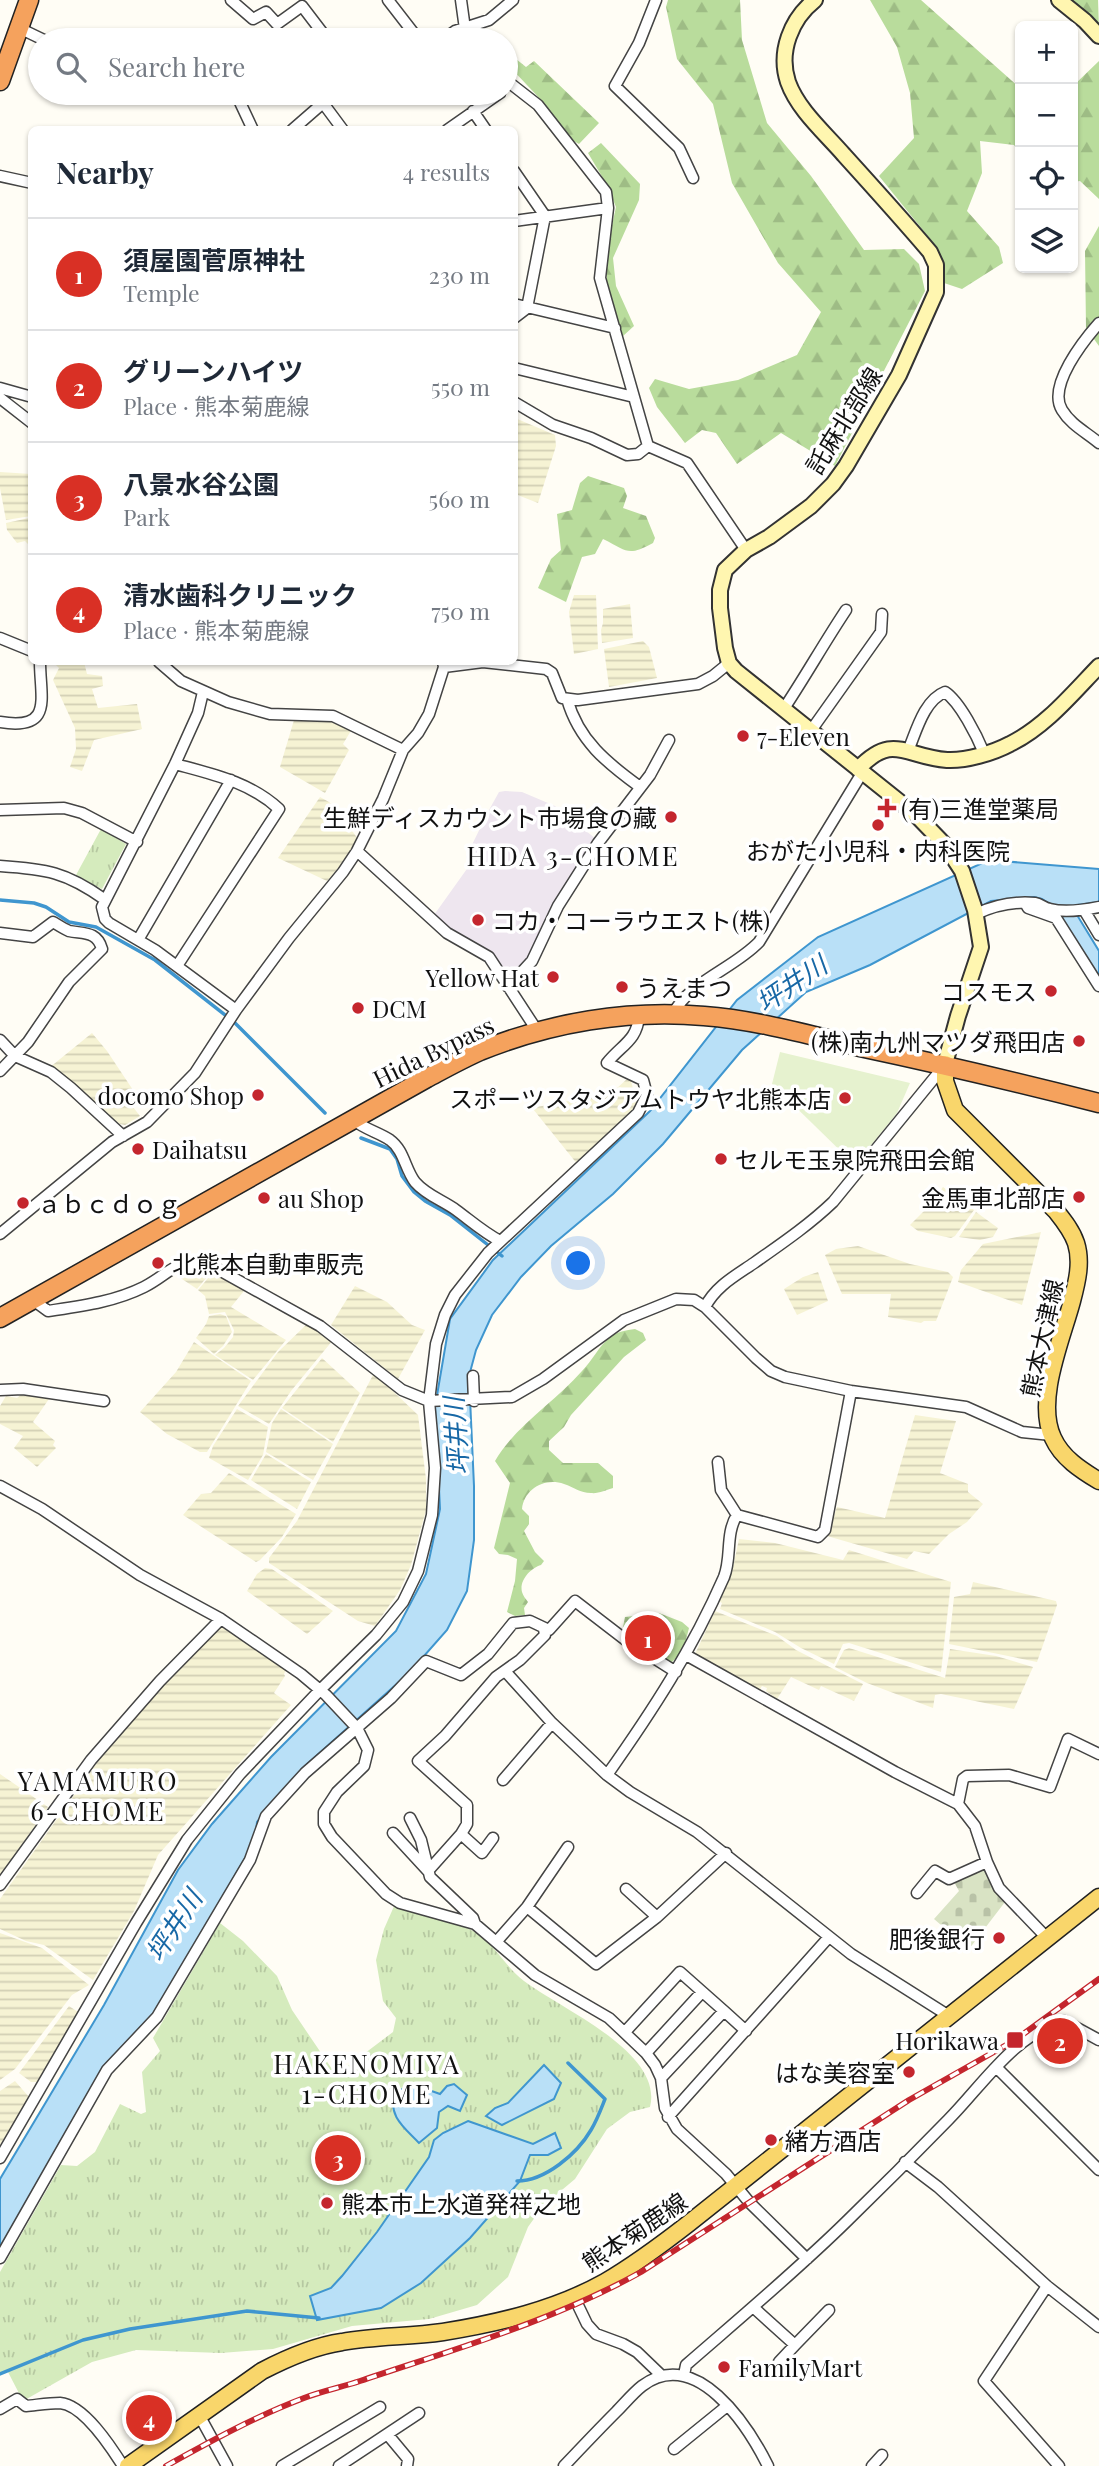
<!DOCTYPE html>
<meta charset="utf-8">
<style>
body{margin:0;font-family:"Playfair Display","Noto Sans JP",serif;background:#f6f6f7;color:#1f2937}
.controls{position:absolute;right:21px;top:21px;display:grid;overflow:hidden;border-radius:10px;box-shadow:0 2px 5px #0004}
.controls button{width:63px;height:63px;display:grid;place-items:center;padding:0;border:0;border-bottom:2px solid #e0e1e3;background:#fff;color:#1f2937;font:35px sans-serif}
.you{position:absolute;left:579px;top:1264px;width:24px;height:24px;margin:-18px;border:5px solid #fff;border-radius:50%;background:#1a73e8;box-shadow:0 0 0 10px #1a73e833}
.badge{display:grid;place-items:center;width:46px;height:46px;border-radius:50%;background:#d93025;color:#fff;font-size:23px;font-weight:700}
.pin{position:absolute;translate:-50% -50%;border:4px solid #fff;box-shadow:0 2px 7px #0006}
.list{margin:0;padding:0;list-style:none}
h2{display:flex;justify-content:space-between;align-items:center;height:91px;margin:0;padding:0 28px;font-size:30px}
h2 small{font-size:23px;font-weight:400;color:#747a83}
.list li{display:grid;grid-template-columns:46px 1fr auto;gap:21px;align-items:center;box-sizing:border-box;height:112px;padding:0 28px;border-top:2px solid #e0e1e3}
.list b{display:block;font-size:26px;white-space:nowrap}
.list p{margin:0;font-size:23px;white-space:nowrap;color:#747a83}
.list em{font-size:23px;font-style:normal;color:#747a83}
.icon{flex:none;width:38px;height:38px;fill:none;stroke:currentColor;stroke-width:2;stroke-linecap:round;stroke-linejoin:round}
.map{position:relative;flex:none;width:1099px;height:2466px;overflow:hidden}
.search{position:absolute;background:#fff;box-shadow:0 2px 5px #0004;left:28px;top:28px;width:490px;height:77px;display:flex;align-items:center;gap:18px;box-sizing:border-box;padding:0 24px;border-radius:38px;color:#747a83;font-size:26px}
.panel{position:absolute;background:#fff;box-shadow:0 2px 5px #0004;left:28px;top:126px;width:490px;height:539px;border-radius:10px}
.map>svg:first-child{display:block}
</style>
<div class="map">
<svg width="1099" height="2466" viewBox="0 0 1099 2466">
<defs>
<pattern id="farmland-rules" width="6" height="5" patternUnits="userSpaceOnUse" patternTransform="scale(1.75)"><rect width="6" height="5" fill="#f6f3d4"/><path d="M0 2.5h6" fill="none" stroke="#d2cfb5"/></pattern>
<pattern id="forest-firs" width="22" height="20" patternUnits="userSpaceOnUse" patternTransform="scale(1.75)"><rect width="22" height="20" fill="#b9dc9c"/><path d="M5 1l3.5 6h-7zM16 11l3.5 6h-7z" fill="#9ebc85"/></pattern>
<pattern id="cemetery-stones" width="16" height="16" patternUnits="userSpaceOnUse" patternTransform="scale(1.75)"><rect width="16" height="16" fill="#d9e3c4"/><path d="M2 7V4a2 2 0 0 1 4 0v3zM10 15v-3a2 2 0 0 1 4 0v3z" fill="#b9c2a7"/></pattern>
<pattern id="park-tufts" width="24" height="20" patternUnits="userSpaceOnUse" patternTransform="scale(1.75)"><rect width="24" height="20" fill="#d5ebbd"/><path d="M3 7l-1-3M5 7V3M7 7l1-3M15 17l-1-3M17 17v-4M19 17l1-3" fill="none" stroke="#b6c8a1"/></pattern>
</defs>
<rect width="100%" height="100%" fill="#fffdf5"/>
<path fill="#eee6ef" d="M505,791L522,792L555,806L596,839L583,856L555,904L532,956L514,979H508L449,930L434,915L469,866L466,857L489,810L499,792Z"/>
<path fill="url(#farmland-rules)" d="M515,418L555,435L556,446L538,503L515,494Z
M0,472L31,474V516L6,520L0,488Z
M29,518L31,521V547L25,541L17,543L7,530L6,523Z
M574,595H596L598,649L574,654L569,612Z
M630,604L633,638L602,643L601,630L603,623V609Z
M643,641L649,647L657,678L609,687L604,649Z
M53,662H84L87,674L102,676L103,686L92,689L98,708L137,704L142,729L94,740L82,771L70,767L76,749L75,728L53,680L59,668Z
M294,720L333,721L352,729L343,744L349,750L325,793L280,767Z
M320,797L329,802L337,810L358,839L345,860L327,881L278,858Z
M92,1033L107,1051L139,1099L133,1107L140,1116L125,1125L120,1124L49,1068Z
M627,1079L631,1081L637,1104L625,1119L578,1165L533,1109L536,1107L560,1103L616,1089Z
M943,1187L974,1210L955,1236L951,1238L918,1231L910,1225L929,1206Z
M976,1212L998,1228L993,1237L980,1240L959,1237Z
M1041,1232L1022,1305L958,1282L961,1270L983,1244Z
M858,1246L910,1264L948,1272L953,1277L936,1321H924L921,1323L888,1317L891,1294H842L825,1255L836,1249Z
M191,1266L212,1271L197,1289L173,1273Z
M214,1271L244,1291L231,1307L286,1340L253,1380L215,1355L224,1348L233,1337L234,1330L225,1312L209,1314L205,1296L198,1290Z
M818,1272L828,1301L797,1315L784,1289L803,1277Z
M355,1286L387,1302L412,1325L425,1330L398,1379L331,1325Z
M220,1314L226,1316L232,1332L223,1346L214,1354L196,1338L206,1324L209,1316Z
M306,1325L322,1332L333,1340L291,1391L269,1424L238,1406L278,1352Z
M194,1342L251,1381L207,1452H200L167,1434L140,1412L176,1372Z
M322,1358L360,1393L333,1442L282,1408Z
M374,1373L418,1415L426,1479V1510L411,1565L400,1590L375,1626L358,1621L269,1563V1558L297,1521Z
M22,1394L49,1399L33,1422L55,1441L53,1445L56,1448L37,1467L14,1448L23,1436L0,1424V1406L6,1396L17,1398Z
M237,1409L268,1427L263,1455L248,1480L209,1458L213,1446Z
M281,1409L333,1444L313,1480L266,1452L272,1423Z
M915,1415L956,1421L940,1473L968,1484V1492L983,1504L967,1522L949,1534L929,1554L914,1551L907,1559L827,1536L837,1507L885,1518Z
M266,1454L311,1482L297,1509L251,1480Z
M229,1473L296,1514L282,1537L260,1560L256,1562L183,1515L201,1494L211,1493Z
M739,1539L775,1543L843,1560L849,1550L951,1582L941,1672L849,1643L843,1644L834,1664L801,1648L775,1632L720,1609L722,1603L719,1601L732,1572Z
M265,1568L272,1569L333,1611L307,1634L247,1591L257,1574Z
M973,1582L1056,1601L1057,1605L1037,1662L949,1644L954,1597L970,1594Z
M715,1611L777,1636L796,1650L863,1684L854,1701L821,1686L819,1690L791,1677L777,1699L766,1691L767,1688L762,1686L759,1691L704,1661L695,1654Z
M222,1626L286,1670L284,1674L285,1676L274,1693L291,1705L158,1855L134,1911L93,1980L44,1945L26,1941L0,1929V1899L99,1760L173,1673Z
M849,1648L945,1678L950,1649L996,1656L1033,1667L1014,1709L941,1694L935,1695L933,1708L867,1683L835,1667L844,1650Z
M0,1774L48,1807L0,1876Z
M0,1933L42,1948L89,1985L72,1995L15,2069L0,2080Z
M69,2006L78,2012L37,2082H31L19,2073Z
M15,2081L29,2097L0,2145V2091Z"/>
<path fill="url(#forest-firs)" d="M668,0H740L742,40L767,123L811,176L864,250L904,249L919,264L925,291L835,466L781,433L737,464L716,433L702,430L685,443L657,407L649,388L655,379L689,389L738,380L797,355L821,312L778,263L732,183L713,104L677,59L666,7Z
M870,0H921L1020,88V154L1014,145L980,141L982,173L967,211L999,247L1003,263L962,289L944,283L935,245L879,176L914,138L910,93L897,47Z
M1070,0H1098L1099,29Z
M506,51L526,67L534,61L599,123L579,144L572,140L544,103L506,63Z
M1099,61V199L1080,181L1073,182V86Z
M601,143L640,184L639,200L613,258L616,286L634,326L623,336L607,285L606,253L616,207L607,185L588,153Z
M1099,226V346L1086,328L1085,251Z
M588,476L624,488L627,496L623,508L646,516L655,538L653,543C627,557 628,551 603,539L595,554L582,557L566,602L538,588L551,559L561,550L557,514L572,510L580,483Z
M635,1329L643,1333L646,1340L624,1357L571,1415L564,1427L549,1441V1450L563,1463H598L613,1476V1488C606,1490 598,1494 591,1493C580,1493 574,1487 564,1484C545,1477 524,1489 522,1509L529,1516V1524L524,1531L535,1552L544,1561L541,1565C531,1568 519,1580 522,1592C523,1596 526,1599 528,1602L524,1608L525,1615L515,1616L507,1612L515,1581L517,1559L508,1555L499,1554L494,1548L510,1483L495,1461C516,1425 555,1402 582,1371C592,1361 599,1346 610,1337C617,1332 626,1330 635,1329Z
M659,1613L682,1622L689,1628L683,1651L671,1663C654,1650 634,1645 623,1627L625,1617Z"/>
<path fill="url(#cemetery-stones)" d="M981,1868L986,1869L995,1889L1005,1902L969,1949L934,1919L959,1891L954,1882Z"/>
<path fill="url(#park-tufts)" d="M101,829L126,844L102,889L76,875Z
M395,1904C406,1909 418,1914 430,1917C446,1922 461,1924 475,1932C495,1944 506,1968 524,1981C559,2008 664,2052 650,2107L630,2112L607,2129L575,2179L543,2206L528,2227L508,2277L477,2305L429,2319L352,2326L273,2349L221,2353L136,2350L92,2362L23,2401L8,2372L0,2375V2272L61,2165L77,2166L95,2152L120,2104L141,2114L146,2112L142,2072L160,2051L153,2038L220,1923L243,1941L277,1976L292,2010L336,2075L393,2032L396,2018L383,2001L376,1960L384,1929Z"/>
<path fill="#e6f2cf" d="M780,1052L910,1083L897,1113L855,1165L772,1084Z"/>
<path fill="#b9e0f7" stroke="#3f96cf" stroke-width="2" d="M989,860L1099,869V902L1078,905L1076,908L1077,915L1099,951V979L1051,905L1042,899L1034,897L991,901L870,965L806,992L742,1050L663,1144L613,1194L551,1246L521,1277L492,1315L476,1350L469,1376L474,1486V1540L467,1591L447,1630L409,1673L304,1767L257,1822L255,1841L151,2020L112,2057L104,2069L0,2250V2179L104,2005L178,1870L212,1824L271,1757L396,1631L426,1574L440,1509L435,1407L450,1319L493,1260L650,1111L737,1000L818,937Z
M544,2065L561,2083L554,2099L502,2125L486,2116L495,2108L508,2103Z
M412,2084L440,2094L447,2086L454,2084L467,2095L460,2111L448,2106L439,2112L437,2128L419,2143C405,2128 387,2116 395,2093Z
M468,2121L533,2144L555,2133L561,2148L548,2155H530L520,2181L470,2238L421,2283L381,2308L317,2320L310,2296L331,2288L342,2276L377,2232L429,2157L434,2140L443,2133Z"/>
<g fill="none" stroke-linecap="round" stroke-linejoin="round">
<path stroke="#3f96cf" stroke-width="3.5" d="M0,900L34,903L46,907L69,922L96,927L155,960L234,1022L325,1113
M361,1138L390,1149L397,1159L402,1176L414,1192L425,1201L450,1215L502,1256
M517,2181C545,2181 577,2154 591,2130C597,2120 601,2109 605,2099L568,2063
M0,2374L83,2340L130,2329L247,2311L319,2318"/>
<g stroke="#444" stroke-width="13">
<path id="street" d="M231,0L253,19L266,12L277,24L302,6L328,40
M388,0L419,40
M461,0L465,29L470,40
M656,0L639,43L615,86L679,148L693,178
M19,28L44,40
M442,40L455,31L489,20L513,0
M506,80L538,105L606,192L608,208L600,278L648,446
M244,93L238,98L253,130
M473,111L486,130
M292,130L323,103L343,130
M447,130L500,93
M514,171L545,216L527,308L514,318
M0,176L32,183
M514,221L608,208
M514,304L615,328
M1099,323C1084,340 1047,386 1062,410C1071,425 1086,432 1099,443
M514,368L634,397
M0,388L32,397
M0,398L32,423
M514,402L553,425L591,438L627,455L638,454L648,446
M648,446L687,463L746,550
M0,638L32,651
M159,662L181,681L228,702L270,714L333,716L403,750
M444,667L483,662L546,669L552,673L562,698L578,700L698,684L713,676L729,663
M203,692L198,713L175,764L102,907L105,919L109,923L155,950L236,1010
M567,699C579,741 607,763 640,787
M783,710C805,677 824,643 846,610
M0,722C54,731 40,698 40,662
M810,732L881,632L882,614
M908,751C916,732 924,700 945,692C960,702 977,736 984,753
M175,764C212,774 250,782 279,809L177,966
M0,810L64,808L82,813L137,842
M357,851L447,933L489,957L538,1032
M0,866C46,869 66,872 104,899
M1025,903L1028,908L1056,918L1099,986
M1084,910L1099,935
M976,914C995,905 1013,901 1035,903C1041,904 1044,908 1050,909C1065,913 1084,910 1099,907
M0,933L33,937L53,922C58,925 64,929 69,931C84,934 97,931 102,949L69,982L28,1042L0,1071
M138,940L231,780
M508,987L532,961L558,906L598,843L650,775L669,740
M673,1014C690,981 733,969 759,942L862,773
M0,1040L15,1056L51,1072L71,1088L123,1136
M352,1119C366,1130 378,1132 390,1140C404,1150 405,1169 415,1182C426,1195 442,1200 456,1210C471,1221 483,1232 500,1241
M0,1234L112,1142L147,1122L195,1073L236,1010L289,938L343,872L357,851L383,799L403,750L418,733L429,714L444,667L443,662
M33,1300L48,1311C81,1306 114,1302 144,1287C169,1274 172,1262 203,1261L320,1326L402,1390L429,1401L512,1397L543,1379L624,1320L676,1299L694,1300L705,1307L756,1358L771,1371L785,1377L851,1391L966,1407L1022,1432L1051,1435
M705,1307C716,1286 735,1276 754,1263C781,1244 809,1225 833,1202L944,1066
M473,1376L474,1401
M0,1390L23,1389L104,1401
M718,1462L721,1490L737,1515L818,1537L825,1530L851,1391
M0,1486L42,1509L140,1575L221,1619L301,1674L326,1695L357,1728L368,1750L364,1766L337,1792L324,1812V1824L332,1837L386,1894L400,1903L475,1924L535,1975L609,2018L646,2053L655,2065L661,2078L665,2108L677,2129L726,2174L749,2202L807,2259
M686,1655L895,1772L958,1804L975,1826L987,1862L999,1888L1047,1938
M505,1671L552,1723L607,1775L630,1792L697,1832L851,1954L949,2016
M607,1775C653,1710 692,1650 724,1577C732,1557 725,1534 737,1515
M503,1780L552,1723
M958,1804L963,1779L967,1776L1009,1775L1050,1787L1068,1739L1099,1754
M410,1818L421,1840L430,1877L473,1918L475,1924
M393,1833L428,1871L461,1834L467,1824V1805L418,1761L445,1736L496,1677L520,1660L545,1635L544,1629
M461,1834L482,1853L493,1838
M0,1885L91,1760L160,1681L221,1619
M917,1893L935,1871L949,1879L987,1862
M527,1907L596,1964L657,1917L626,1889
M657,1917L726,1853
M497,1941L527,1907L568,1847
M625,2032L680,1972L724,2011
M646,2053L702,1992
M997,2068L1099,2170
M661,2078L724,2011L746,2031
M668,2117L829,1937
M0,2158L136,1923L187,1840L240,1774L320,1690L376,1635L403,1602L418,1571L432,1515L435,1468L429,1401L436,1344L445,1315L455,1295L488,1253L638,1113L647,1095L643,1080L607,1063C621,1045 637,1041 639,1016
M905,2162L938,2187L1047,2286L1099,2327
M0,2258L107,2070L157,2017L250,1860L266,1816L305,1773L391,1698L426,1661L461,1675L488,1654L513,1623L530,1621L549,1630L575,1601L627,1641L676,1672
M1047,2286L984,2381L1059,2466
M574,2297L587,2324L596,2334L623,2344L637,2352L662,2376
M753,2307L795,2345L779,2362
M795,2345L829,2310
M684,2375L686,2365C740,2318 795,2272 846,2222C880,2189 914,2155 948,2120C982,2086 1014,2034 1064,2021L1099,2040
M0,2409L17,2399L26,2406C37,2405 49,2403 60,2403C84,2405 111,2447 123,2466
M199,2415L227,2466
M388,2435L408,2459L407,2466
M674,2449L727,2406
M282,2466L380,2407
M339,2466L419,2413
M564,2466C581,2448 598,2430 616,2412C624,2404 633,2393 642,2386C696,2345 748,2426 768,2466
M872,2466L882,2455"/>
</g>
<g stroke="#333" stroke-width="18">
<path id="secondary" d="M815,0C791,19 778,52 788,82C798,110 825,133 844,155C873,187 902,219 930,252L936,265V292L899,375L846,466L833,484L811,506L769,537L746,550L725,570L720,590V608L725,648L729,663L736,671L916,815L945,845L962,871L975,910L981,947L958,1016L945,1064
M1059,0L1085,21L1099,36
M858,769C893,732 905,757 947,760C966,761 993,753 1010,744C1045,727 1072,694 1099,666"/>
</g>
<g stroke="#222" stroke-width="19">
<path id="primary" d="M945,1064V1081L955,1110L1056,1211C1064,1221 1072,1231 1076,1243C1082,1262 1077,1282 1072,1301C1062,1339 1035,1400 1053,1438C1062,1458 1081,1470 1099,1481
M128,2466L262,2371C287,2358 314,2346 342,2342C375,2336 409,2337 443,2332C498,2323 555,2310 605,2282C634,2265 661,2245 688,2224L1099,1897"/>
</g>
<g stroke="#222" stroke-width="21">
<path id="highway" d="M0,81L29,0
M0,1318L427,1078C444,1069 462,1059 480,1051C549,1023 628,1009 704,1016C757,1020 809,1035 860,1047C940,1064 1020,1083 1099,1103"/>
</g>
<use href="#street" stroke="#fff" stroke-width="10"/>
<use href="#secondary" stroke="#fff6b0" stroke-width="14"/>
<use href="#primary" stroke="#f9d66b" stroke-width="16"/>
<use href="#highway" stroke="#f5a25d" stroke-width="18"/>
<g stroke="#c4262e" stroke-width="6">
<path id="rail" d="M166,2466C211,2441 256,2416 304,2398C322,2391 342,2387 360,2381C455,2349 553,2321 641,2272L909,2100L1015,2040L1099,1979"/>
</g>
<use href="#rail" stroke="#fff" stroke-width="3.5" stroke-dasharray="10" stroke-linecap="butt"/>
</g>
<g fill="#c4262e" stroke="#fff" stroke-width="2.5">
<circle cx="743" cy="736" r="7"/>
<path d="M883.5 797.5h7v7h7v7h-7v7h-7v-7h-7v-7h7z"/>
<circle cx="671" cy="817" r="7"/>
<circle cx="878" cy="825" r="7"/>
<circle cx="478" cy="920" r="7"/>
<circle cx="553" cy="977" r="7"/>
<circle cx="622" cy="987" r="7"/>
<circle cx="1051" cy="991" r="7"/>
<circle cx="358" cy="1008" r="7"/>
<circle cx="1079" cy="1041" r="7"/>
<circle cx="258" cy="1095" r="7"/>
<circle cx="845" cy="1098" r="7"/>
<circle cx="138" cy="1149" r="7"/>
<circle cx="721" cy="1159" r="7"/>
<circle cx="1079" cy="1197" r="7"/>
<circle cx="264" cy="1198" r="7"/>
<circle cx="23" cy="1203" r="7"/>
<circle cx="158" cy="1263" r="7"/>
<circle cx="999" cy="1938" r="7"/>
<rect x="1006" y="2031" width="18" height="18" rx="3.5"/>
<circle cx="909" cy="2072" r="7"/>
<circle cx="771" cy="2140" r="7"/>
<circle cx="327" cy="2203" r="7"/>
<circle cx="724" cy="2367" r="7"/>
</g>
<g text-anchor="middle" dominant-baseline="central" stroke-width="7" stroke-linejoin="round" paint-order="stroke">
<g font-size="24" fill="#111" stroke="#fff">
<text transform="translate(843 420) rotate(-58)">託麻北部線</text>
<text transform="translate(433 1051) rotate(-26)">Hida Bypass</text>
<text transform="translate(1041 1338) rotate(-78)">熊本大津線</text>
<text transform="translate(634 2231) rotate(-34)">熊本菊鹿線</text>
</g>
<g font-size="24" fill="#111" stroke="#fff" text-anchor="start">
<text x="757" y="736">7-Eleven</text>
<text x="901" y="808">(有)三進堂薬局</text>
<text x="657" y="817" text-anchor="end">生鮮ディスカウント市場食の藏</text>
<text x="878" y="850" text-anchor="middle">おがた小児科・内科医院</text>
<text x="492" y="920">コカ・コーラウエスト(株)</text>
<text x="539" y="977" text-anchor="end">Yellow Hat</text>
<text x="636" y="987">うえまつ</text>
<text x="1037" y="991" text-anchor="end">コスモス</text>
<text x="372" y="1008">DCM</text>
<text x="1065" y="1041" text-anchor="end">(株)南九州マツダ飛田店</text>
<text x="244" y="1095" text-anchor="end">docomo Shop</text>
<text x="831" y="1098" text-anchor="end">スポーツスタジアムトウヤ北熊本店</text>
<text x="152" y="1149">Daihatsu</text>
<text x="735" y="1159">セルモ玉泉院飛田会館</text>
<text x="1065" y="1197" text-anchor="end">金馬車北部店</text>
<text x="278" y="1198">au Shop</text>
<text x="37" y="1203">ａｂｃｄｏｇ</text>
<text x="172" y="1263">北熊本自動車販売</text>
<text x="985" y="1938" text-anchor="end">肥後銀行</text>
<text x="999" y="2040" text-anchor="end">Horikawa</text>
<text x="895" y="2072" text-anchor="end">はな美容室</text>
<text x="785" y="2140">緒方酒店</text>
<text x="341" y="2203">熊本市上水道発祥之地</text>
<text x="738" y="2367">FamilyMart</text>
</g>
<g font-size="26" letter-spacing="2" fill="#111" stroke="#fff">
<text x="573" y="855">HIDA 3-CHOME</text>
<text x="98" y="1780">YAMAMURO<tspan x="98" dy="30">6-CHOME</tspan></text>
<text x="367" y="2063">HAKENOMIYA<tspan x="367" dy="30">1-CHOME</tspan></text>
</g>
<g font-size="26" font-style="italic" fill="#1768a6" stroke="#fff">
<text transform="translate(791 983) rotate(-34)">坪井川</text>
<text transform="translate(455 1436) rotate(-94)">坪井川</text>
<text transform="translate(173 1925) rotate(-57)">坪井川</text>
</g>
</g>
</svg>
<div class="controls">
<button>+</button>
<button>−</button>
<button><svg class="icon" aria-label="locate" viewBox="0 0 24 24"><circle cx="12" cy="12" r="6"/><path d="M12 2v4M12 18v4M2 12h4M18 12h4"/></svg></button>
<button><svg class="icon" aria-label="layers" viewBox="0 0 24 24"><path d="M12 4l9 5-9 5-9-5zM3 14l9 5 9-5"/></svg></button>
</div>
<div class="you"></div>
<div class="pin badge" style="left:648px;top:1638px">1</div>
<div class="pin badge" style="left:1060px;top:2041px">2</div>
<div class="pin badge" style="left:338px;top:2158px">3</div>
<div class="pin badge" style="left:149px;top:2418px">4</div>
<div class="search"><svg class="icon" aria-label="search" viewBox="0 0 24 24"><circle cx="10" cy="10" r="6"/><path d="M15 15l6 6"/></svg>Search here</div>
<section class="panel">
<h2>Nearby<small>4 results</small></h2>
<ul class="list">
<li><span class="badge">1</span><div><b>須屋園菅原神社</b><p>Temple</p></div><em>230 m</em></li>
<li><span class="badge">2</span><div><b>グリーンハイツ</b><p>Place · 熊本菊鹿線</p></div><em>550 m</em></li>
<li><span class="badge">3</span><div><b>八景水谷公園</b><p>Park</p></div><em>560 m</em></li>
<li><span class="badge">4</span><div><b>清水歯科クリニック</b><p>Place · 熊本菊鹿線</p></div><em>750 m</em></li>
</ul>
</section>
</div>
